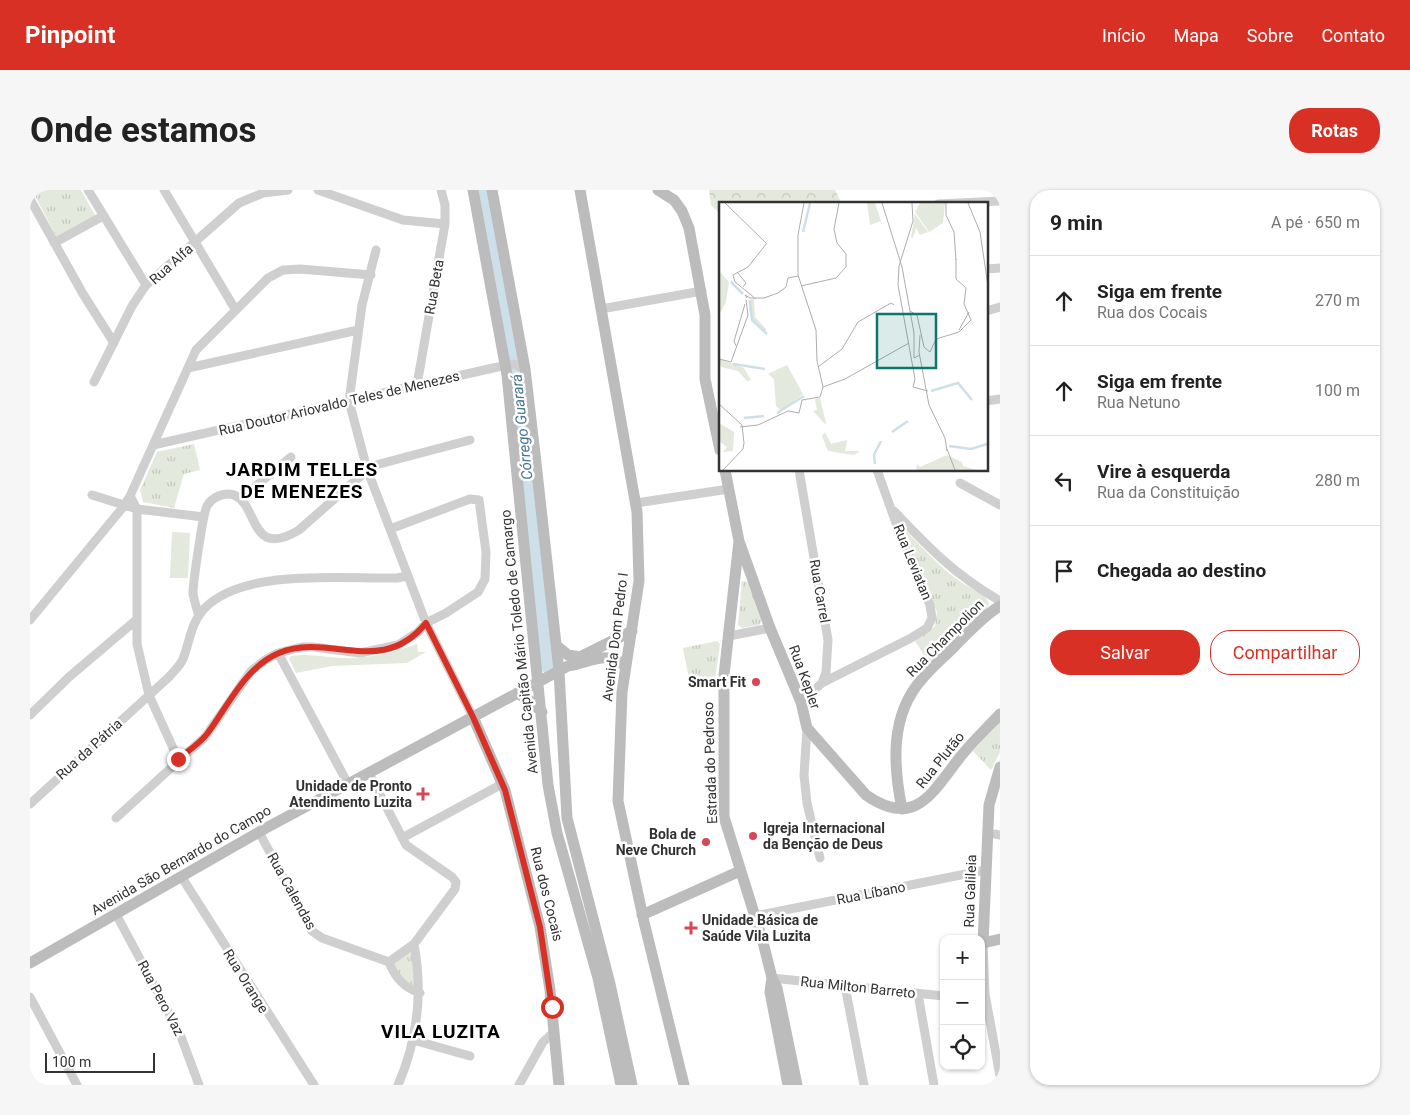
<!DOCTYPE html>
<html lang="pt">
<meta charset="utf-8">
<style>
body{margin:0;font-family:Roboto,sans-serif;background:#f6f6f6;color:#222}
.controls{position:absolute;right:15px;bottom:15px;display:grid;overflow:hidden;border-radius:10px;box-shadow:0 1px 4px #0004}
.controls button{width:45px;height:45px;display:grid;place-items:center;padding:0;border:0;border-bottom:1px solid #e0e0e0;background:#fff;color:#222;font:25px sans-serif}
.scale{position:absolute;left:15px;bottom:12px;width:110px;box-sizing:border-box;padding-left:5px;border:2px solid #323232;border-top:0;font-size:14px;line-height:18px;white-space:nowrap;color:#323232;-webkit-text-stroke:4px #fff;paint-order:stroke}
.stop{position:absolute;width:15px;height:15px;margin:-11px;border:4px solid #d93025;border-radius:50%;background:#fff}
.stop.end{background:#d93025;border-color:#fff;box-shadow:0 1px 5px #0008}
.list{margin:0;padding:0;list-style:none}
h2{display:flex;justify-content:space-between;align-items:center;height:65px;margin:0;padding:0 20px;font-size:21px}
h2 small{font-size:16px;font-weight:400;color:#767676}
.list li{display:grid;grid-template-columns:32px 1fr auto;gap:15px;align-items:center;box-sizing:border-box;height:90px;padding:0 20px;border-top:1px solid #e0e0e0}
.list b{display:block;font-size:19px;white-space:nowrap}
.list p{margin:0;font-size:16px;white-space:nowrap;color:#767676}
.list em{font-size:16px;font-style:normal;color:#767676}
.actions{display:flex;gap:10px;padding:15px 20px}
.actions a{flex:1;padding:11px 0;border:1px solid #d93025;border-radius:20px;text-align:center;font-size:18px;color:#d93025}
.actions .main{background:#d93025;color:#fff}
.icon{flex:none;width:28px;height:28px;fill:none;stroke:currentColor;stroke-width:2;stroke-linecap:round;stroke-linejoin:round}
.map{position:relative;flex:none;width:970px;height:895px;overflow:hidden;border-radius:20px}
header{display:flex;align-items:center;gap:30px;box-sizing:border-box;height:70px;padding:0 25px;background:#d93025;color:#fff}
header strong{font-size:24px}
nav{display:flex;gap:28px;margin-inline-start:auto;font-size:18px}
.intro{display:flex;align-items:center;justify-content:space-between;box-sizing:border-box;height:120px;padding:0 30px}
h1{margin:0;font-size:35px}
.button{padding:12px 22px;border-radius:20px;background:#d93025;color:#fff;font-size:18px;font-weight:700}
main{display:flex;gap:30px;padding:0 30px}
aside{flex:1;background:#fff;border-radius:20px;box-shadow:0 1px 4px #0004}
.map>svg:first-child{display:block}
</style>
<header>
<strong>Pinpoint</strong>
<nav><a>Início</a><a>Mapa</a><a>Sobre</a><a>Contato</a></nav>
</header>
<div class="intro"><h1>Onde estamos</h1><a class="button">Rotas</a></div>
<main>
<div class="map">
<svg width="970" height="895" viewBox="0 0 970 895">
<defs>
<pattern id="forest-crowns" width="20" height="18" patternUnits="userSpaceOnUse" patternTransform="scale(1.25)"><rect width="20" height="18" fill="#e3e9dc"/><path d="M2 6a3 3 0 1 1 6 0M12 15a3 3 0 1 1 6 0" fill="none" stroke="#c3c8bd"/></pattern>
<pattern id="park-tufts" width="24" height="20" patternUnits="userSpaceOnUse" patternTransform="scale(1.25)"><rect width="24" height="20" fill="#e3e9dc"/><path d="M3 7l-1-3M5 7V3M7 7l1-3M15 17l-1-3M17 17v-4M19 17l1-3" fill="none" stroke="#c3c8bd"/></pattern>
</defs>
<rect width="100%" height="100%" fill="#fff"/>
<path fill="#e3e9dc" d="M142,342L160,343L158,388H140Z
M387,454L388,462H396L377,473L302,476L266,483L259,469L261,466C279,463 294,467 311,468C338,469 362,463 387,454Z"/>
<path fill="url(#forest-crowns)" d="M679,0H805L811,12L690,14V24L681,15Z"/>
<path fill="url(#park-tufts)" d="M2,0H51L66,27L27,48Z
M164,254L170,280L154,284L144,318L113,312L110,300L127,262Z
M873,338C892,357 909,377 931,392C939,398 955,403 959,413L957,418L900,474L885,451L905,436L907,422Z
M712,391L718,392L732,430L729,435L712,438L708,435Z
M687,451L690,454L684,497L661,499L653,458Z
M970,530V562L961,580L943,561Z
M382,760L386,792L383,797L370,786L364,773Z"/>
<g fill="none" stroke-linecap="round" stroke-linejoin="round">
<path stroke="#cde0e9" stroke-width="14" d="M453,0L486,177L518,477"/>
<path stroke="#cfcfcf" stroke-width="9" d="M58,0L116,95
M134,0L205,119
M288,0L373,30L415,34
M0,9L53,104L84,153
M908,14L970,11
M24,53L73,26
M346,60L332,115L319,211L337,279L396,433L443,527
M956,79L970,78
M571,119L672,101
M956,121L970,117
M158,178L328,140
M64,192L102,116L116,95L209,13L233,3L258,0
M387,195L415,34V15L411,0
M956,211L970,209
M123,255L463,178L484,174L495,179
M769,280L798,450L796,482L792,493L771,512
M930,293L970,315
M62,305L107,319L174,327
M210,309L261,267
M606,313L699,299
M864,321C900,359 924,384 970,411
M169,426C167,419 164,411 163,403C163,393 173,323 177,316C182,307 194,302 204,305C229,315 219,370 269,340L342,276L440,250
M0,430L94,316L100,306
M699,446L740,438
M248,463L318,594
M792,493L881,448L897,438L902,428L900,415L871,347L847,280
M0,525L39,487L105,431
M777,538L774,585L777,613L790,668
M148,569L119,505L107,454V319L100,306L166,160L238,88L253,80L270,79L341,85
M339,583L376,655L422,687L426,692L425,699L384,754L359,772
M0,614L139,487C144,481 150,476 153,469C160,451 161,431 176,417C216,378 314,389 367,388L377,386
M86,628L175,547L221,481L235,470L248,463L272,457H283L330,463L368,455L388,442L396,433L416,423L448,402L455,389L456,362L449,310L440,309L360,339
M229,642L282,741L292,748L359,772
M965,644L970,645
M372,648L472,594
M151,686L284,895
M86,724L150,844L169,895
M725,726L956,680
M953,753L955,804L970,886
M359,772C365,788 374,798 390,803
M742,788L914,806
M815,796L834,895
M888,804L904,895
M0,807L47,895
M383,850L440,866
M368,895C388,849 393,803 384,754
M489,895L513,852L524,842"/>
<path stroke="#bcbcbc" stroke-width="11" d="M443,0L477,185L518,595L527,643L568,788L591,895
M462,0L495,179L505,264L529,481L537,628L580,794L602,895
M550,0L607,322L609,391L592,502L588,611L614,732L654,895
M628,0L644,10L652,21L659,38L675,125V189L690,260
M695,280L709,351L740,438L771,512L777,538L836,605C886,640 903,601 931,566C943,551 957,538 970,524
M709,351L694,485V627L733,752L742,788L747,798L767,895
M527,456L538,465L550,467L602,441
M487,503L499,510L512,522
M443,527L475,600L510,737L520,800L529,895
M970,577L959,615L953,753L970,749
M872,619C863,574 860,525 892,489C902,477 914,467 925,456C939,442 953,426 970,416
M612,725L710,681
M0,773L236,638L538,476C560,473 576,459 595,476
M742,788L740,802L758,895"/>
</g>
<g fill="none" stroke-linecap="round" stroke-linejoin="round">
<path stroke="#d93025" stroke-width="6" d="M148,569C157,562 169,554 177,544C198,516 215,477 249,463C300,442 351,488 396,433L443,527L475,600L510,737L522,817"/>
</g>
<g fill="#d94456" stroke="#fff" stroke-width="2">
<circle cx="726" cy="492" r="5"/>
<path d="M390.5 596.5h5v5h5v5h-5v5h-5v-5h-5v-5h5z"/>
<circle cx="723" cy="646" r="5"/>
<circle cx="676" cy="652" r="5"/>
<path d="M658.5 730.5h5v5h5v5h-5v5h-5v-5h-5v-5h5z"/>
</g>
<g text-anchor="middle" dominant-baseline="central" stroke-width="5" stroke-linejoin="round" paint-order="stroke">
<g font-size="14" fill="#323232" stroke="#fff">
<text transform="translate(141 74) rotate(-42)">Rua Alfa</text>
<text transform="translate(404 97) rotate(-80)">Rua Beta</text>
<text transform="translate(309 213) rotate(-13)">Rua Doutor Ariovaldo Teles de Menezes</text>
<text transform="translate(883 372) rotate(68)">Rua Leviatan</text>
<text transform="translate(790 401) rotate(80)">Rua Carrel</text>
<text transform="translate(585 447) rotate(-83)">Avenida Dom Pedro I</text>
<text transform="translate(915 448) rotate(-45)">Rua Champolion</text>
<text transform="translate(489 452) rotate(-96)">Avenida Capitão Mário Toledo de Camargo</text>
<text transform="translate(775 487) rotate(70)">Rua Kepler</text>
<text transform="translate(59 559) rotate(-42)">Rua da Pátria</text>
<text transform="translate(910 570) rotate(-51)">Rua Plutão</text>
<text transform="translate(680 573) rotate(-92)">Estrada do Pedroso</text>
<text transform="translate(151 670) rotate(-30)">Avenida São Bernardo do Campo</text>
<text transform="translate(262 701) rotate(61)">Rua Calendas</text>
<text transform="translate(940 701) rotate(-88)">Rua Galileia</text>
<text transform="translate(841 703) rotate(-11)">Rua Líbano</text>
<text transform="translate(517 704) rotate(76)">Rua dos Cocais</text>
<text transform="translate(216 791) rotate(58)">Rua Orange</text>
<text transform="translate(828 797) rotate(6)">Rua Milton Barreto</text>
<text transform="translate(131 808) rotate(62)">Rua Pero Vaz</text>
</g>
<g font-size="14" font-weight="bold" fill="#323232" stroke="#fff" text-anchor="end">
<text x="716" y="492">Smart Fit</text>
<text x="382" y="596">Unidade de Pronto<tspan x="382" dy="16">Atendimento Luzita</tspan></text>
<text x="733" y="638" text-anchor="start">Igreja Internacional<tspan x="733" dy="16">da Benção de Deus</tspan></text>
<text x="666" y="644">Bola de<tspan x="666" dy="16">Neve Church</tspan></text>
<text x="672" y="730" text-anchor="start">Unidade Básica de<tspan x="672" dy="16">Saúde Vila Luzita</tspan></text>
</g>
<g font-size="15" font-style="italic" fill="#457690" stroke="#fff">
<text transform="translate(492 237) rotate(-96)">Córrego Guarará</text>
</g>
<g font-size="19" font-weight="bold" letter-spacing="1" fill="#000" stroke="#fff">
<text x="272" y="279">JARDIM TELLES<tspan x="272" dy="22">DE MENEZES</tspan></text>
<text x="411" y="841">VILA LUZITA</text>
</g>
</g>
<g transform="translate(689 12)">
<rect width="269" height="269" fill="#fff"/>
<path d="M35,97L36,115L47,127V132L32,118L29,98Z" fill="#e3e9dc"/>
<path d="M0,69L10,80L7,100L0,113ZM101,196L107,221L106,222L94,209L98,208L96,197ZM106,230L112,242L128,238L126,249H141L135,253L109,249L103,234ZM228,253L243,260L244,264L257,268H197L198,262L201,265Z" fill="#e3e9dc"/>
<path d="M148,1H156L162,19L151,23ZM201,1H226L224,21L210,30L196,10ZM0,157L25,166L32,178L28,179L19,169L2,165ZM68,163L84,192L62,209L57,204L55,177L49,172Z" fill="#e3e9dc"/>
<path d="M196,12L209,30L201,33L197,26L194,36L192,35ZM0,221L15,230L14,249L4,250L8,245L0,239Z" fill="#e3e9dc"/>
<path fill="none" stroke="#cde0e9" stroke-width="2.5" d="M84,30L91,1M12,80L24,92M31,99L33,118L48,132M14,162L46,167M212,189L239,181L253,198M58,211L85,194M25,216L45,214M173,230L189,219M230,244L252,247L268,242M156,262L155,253L162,239"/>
<path fill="none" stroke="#adadad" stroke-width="1" d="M6,1L47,41M85,1L79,33V73L97,128L98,159L104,185M163,1L183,65L195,131V156L201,153M193,1L194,19L180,64L179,83L196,177L194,185L209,189M227,1V13L235,30L237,58M249,1L261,30L269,84M18,70L27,81L24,85M82,84L117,76L127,65V52L118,41L115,27L120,1M28,96L26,93L31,96H45L59,91L67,85L69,76L79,74M37,97L16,80L14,73L29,65L48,41M191,109L198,113L205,145L211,150M240,128L250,110M201,133L200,150L210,203L226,236L228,249M17,144L15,139L26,102M211,150L217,137L240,130L252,118L245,102L247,86L237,77V57M0,157L12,160L29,113L27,98M99,165L123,147L139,120L172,101L175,103M104,185L126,177L190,141M0,202L23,223L25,241L24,247L4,268M21,225L39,223L69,209L80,211L83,198L101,195L104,185M228,247L236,268"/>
<path fill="#0f766e" fill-opacity="0.15" stroke="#0f766e" stroke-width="2.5" d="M158,112H217V166H158Z"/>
<rect width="269" height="269" fill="none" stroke="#323232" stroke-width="2.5"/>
</g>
</svg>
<div class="controls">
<button>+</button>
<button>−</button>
<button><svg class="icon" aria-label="locate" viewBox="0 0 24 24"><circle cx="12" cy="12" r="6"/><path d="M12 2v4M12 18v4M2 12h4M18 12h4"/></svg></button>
</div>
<div class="scale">100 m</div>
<div class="stop" style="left:522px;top:817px"></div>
<div class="stop end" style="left:148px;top:569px"></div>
</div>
<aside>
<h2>9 min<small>A pé · 650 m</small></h2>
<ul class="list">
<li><svg class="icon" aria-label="ahead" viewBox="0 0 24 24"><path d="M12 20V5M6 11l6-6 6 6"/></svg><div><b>Siga em frente</b><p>Rua dos Cocais</p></div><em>270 m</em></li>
<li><svg class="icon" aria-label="ahead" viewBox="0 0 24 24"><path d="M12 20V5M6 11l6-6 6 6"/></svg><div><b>Siga em frente</b><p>Rua Netuno</p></div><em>100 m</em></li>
<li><svg class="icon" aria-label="left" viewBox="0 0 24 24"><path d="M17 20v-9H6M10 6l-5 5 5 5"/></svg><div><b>Vire à esquerda</b><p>Rua da Constituição</p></div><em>280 m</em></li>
<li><svg class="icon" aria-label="arrive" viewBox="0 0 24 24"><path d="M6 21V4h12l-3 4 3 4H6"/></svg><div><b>Chegada ao destino</b></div></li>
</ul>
<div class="actions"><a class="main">Salvar</a><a>Compartilhar</a></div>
</aside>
</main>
